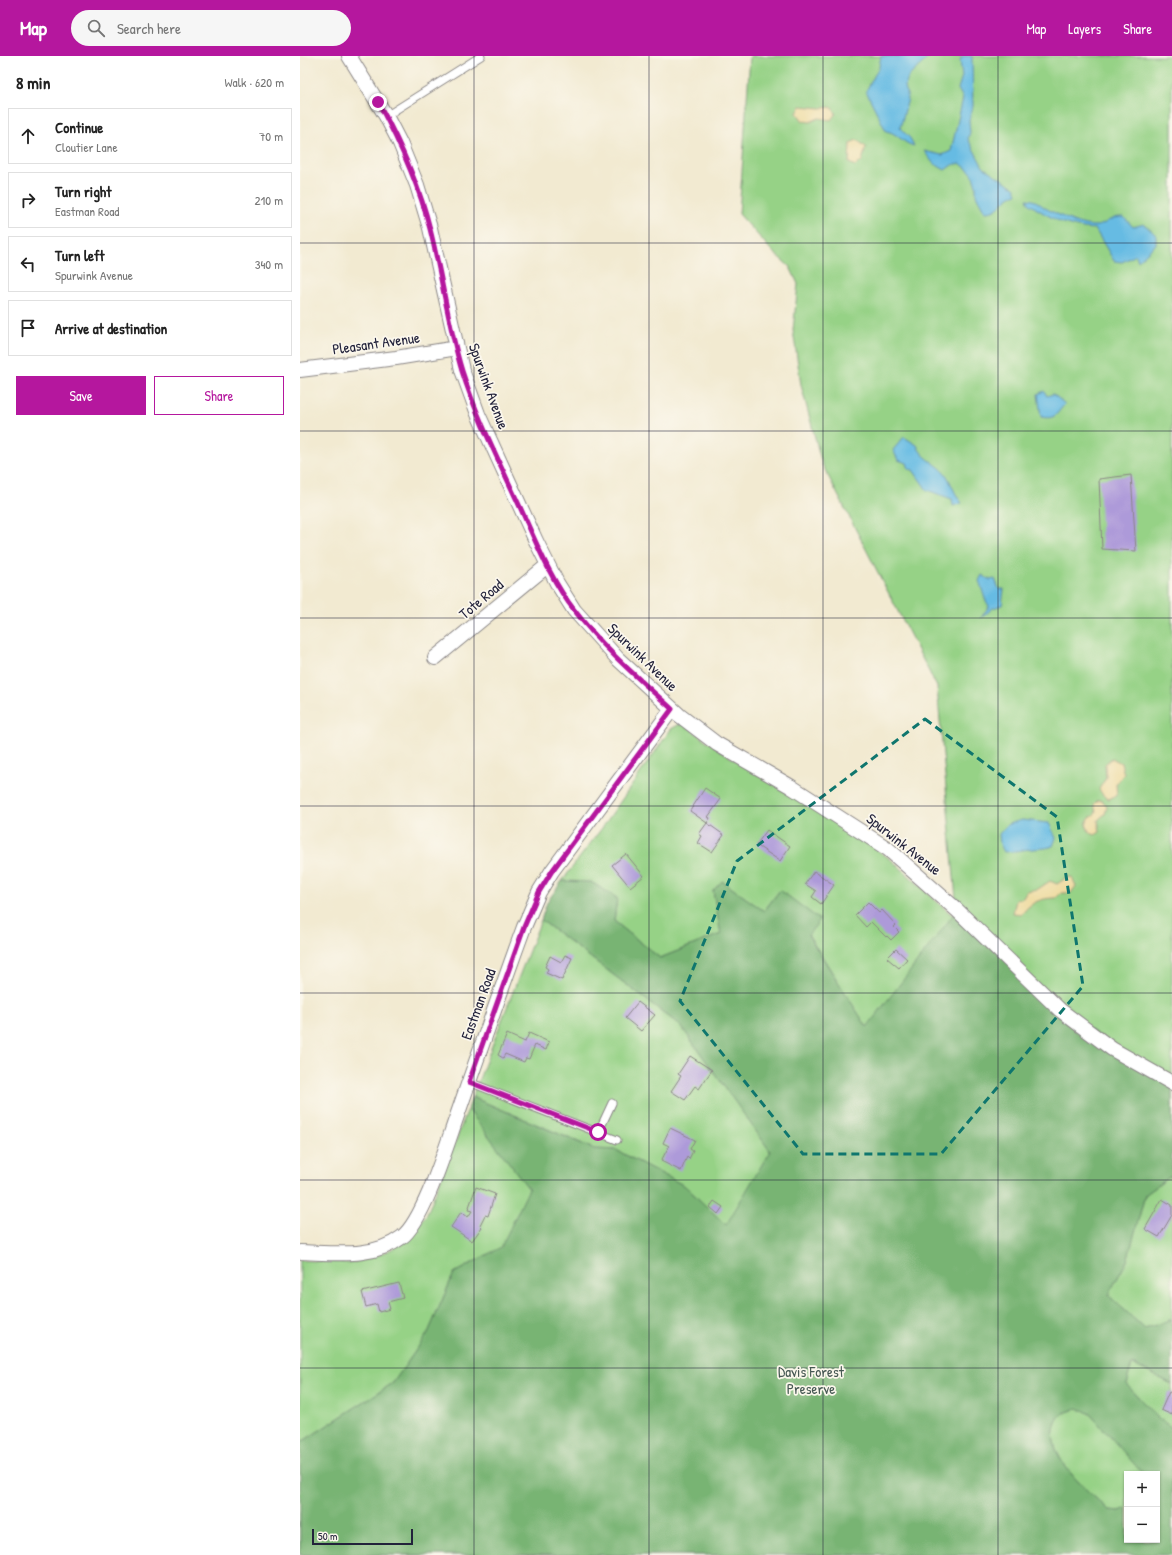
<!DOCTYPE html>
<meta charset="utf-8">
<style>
body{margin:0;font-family:"Patrick Hand",sans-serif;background:#f6f6f6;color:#222}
.controls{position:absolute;right:12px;bottom:12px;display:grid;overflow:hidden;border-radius:0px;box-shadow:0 1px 3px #0004}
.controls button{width:36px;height:36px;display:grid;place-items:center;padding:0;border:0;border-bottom:1px solid #e0e0e0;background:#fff;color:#222;font:20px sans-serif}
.scale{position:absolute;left:12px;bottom:10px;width:101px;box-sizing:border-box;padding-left:4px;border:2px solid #22223b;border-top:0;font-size:11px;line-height:14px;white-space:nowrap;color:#22223b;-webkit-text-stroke:3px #fbf7ec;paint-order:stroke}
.stop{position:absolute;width:12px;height:12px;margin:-9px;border:3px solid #b5179e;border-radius:50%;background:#fff}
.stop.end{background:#b5179e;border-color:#fff;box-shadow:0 1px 4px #0008}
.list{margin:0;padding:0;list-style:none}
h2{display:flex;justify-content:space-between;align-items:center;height:52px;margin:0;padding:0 16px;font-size:17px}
h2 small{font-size:13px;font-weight:400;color:#767676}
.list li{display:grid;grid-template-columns:26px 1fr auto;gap:12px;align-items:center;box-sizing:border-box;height:56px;margin:0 8px 8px;padding:0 8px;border:1px solid #e0e0e0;border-radius:0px}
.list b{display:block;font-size:15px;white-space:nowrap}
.list p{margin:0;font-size:13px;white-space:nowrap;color:#767676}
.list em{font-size:13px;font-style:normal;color:#767676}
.actions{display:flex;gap:8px;padding:12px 16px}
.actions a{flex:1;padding:9px 0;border:1px solid #b5179e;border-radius:0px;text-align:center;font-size:14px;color:#b5179e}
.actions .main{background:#b5179e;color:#fff}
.icon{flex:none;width:22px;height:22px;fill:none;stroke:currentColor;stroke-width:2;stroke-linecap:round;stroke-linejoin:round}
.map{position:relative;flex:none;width:872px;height:1499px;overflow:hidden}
header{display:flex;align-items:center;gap:24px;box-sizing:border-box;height:56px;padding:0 20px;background:#b5179e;color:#fff}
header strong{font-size:19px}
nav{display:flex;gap:22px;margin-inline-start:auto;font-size:14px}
.search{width:280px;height:36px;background:#f6f6f6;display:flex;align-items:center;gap:10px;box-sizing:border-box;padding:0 14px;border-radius:22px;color:#767676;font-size:15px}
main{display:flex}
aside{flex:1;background:#fff}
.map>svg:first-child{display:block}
</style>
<header>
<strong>Map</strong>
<div class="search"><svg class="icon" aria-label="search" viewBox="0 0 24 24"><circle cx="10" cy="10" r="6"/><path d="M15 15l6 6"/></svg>Search here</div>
<nav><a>Map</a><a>Layers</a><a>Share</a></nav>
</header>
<main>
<aside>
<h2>8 min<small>Walk · 620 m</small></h2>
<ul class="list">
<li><svg class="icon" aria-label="ahead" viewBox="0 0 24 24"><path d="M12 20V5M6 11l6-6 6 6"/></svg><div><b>Continue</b><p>Cloutier Lane</p></div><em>70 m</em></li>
<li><svg class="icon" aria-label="right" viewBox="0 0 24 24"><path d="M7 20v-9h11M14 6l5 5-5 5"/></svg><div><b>Turn right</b><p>Eastman Road</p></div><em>210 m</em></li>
<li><svg class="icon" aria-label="left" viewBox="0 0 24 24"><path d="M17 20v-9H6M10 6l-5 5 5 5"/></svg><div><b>Turn left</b><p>Spurwink Avenue</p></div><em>340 m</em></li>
<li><svg class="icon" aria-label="arrive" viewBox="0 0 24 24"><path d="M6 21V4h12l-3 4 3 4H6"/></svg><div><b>Arrive at destination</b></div></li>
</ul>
<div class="actions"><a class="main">Save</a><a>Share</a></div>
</aside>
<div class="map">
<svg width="872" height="1499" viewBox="0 0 872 1499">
<rect width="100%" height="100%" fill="#fbf7ec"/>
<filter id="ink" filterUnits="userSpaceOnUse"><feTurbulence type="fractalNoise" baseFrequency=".025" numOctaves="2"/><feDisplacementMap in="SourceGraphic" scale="8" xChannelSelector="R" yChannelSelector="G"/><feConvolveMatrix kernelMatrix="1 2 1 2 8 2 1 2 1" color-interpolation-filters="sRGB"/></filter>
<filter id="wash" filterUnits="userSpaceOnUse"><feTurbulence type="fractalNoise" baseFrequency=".012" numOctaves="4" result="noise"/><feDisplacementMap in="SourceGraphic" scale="16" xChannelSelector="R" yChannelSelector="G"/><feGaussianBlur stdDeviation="0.9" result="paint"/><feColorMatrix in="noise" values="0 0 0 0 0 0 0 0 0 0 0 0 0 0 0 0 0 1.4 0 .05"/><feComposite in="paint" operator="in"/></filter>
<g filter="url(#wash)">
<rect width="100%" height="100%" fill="#f2ead1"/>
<path fill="#96d286" stroke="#5c7a60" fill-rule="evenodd" d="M450,0H872V1076L608,1499H0V1455L29,1436L58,1478L213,1226H171L190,1197L154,1217L128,1277L93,1327L0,1387V1204L51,1207L76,1200L92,1193L108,1182L127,1158L168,1053L230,1133L219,1155L269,1082L172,1041L241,864L381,970L469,1093L566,970L508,878L519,864L480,834L464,855L422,825L413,835L421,878L360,902L314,865L317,842L291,826L262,825L302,772L371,673L380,668L385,669C446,716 516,750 579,795C615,820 643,859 683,879L657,854L637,631L522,408L501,329L493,274L498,228L490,211L473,196L439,158ZM274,1084L294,1093L316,1094L385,1130L424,1168Z
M872,1119V1263L845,1273L808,1239L827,1205L845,1139Z
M832,1308L872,1328V1372L857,1361L826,1328Z
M775,1353L783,1354L790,1358L842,1414L843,1418H827V1452L820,1455L809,1454C788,1435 748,1404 754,1373C755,1368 757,1362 761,1359C764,1356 771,1355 775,1353Z"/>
<path fill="#78b473" stroke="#4d6b57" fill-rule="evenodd" d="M262,825L291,826L317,842L314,865L360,902L421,878L413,835L422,825L464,855L480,834L520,864L508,879L567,971L657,854L760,954L872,1027V1119L845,1139L827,1205L808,1239L845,1273L872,1263V1328L832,1308L826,1328L857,1361L872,1372V1499H0V1387L93,1327L128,1277L154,1217L201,1191L229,1133L168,1053L172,1041L294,1093L316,1094L385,1130L426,1169L470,1095L381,970L241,864L247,846ZM775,1353L783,1354L790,1358L843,1418H857V1484H827V1452L820,1455L809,1454C788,1435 748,1404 754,1373C755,1368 757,1362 761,1359C764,1356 771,1355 775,1353Z"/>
<path fill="#eeda9e" stroke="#887e6c" d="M501,50L521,52L531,51L536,57L531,64L519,62L510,66L503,65L497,57Z
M557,84L566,91L562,105L555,110L549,107L550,87Z
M812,702L821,707L824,718L816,728L817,739L809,743L802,738L799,733L806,722L805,708Z
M798,744L803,745L807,751L805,758L798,764L800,776L795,779L789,776L786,768L789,762L796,757L794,748Z
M772,821L776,830L771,837H761L756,842C741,842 731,846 722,858L713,857L716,844L723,842L727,835L738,833L750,825L757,828L766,822Z"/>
<path fill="#66bbe3" stroke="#446e8f" d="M581,0H630L608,21L605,30L608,43L600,72L610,82L614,90C602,87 598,77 586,75L566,35L579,11Z
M662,0H672L673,50L669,65L670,76L668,83L683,111L715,132L717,138C702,141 701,157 685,156L676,139V130L672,117L660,107L652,109L645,114L633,107L624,95L642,99L651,95L663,42L658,33L662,20L660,5Z
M727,143C739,144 739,149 749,154C764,161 780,171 798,170C803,169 807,165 812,163C816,161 820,161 824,161L833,171L844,168L856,179V188L838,205L836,199L822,206L814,205L795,173C767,172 751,162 729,148Z
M744,335L747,340L753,338L765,348C756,358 756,364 741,361L738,338Z
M604,381L617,389C622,403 636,406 645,417C652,427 654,438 662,447L653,450L652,443L627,434L613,414L609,413L607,407L598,404L593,394Z
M682,519L690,524L695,523L699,533H704L702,549L693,552L681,562L689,550C683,541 683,534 679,525Z
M722,764L749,767L756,782L753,790C745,793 741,792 733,793C723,793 714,796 704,796L700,788L699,778L708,768Z"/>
<g id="blocks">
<path fill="#ad9ad9" d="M831,419L836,495L802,493L799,423Z
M405,732L421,743L408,761L410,762L407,767L390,755Z
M407,767L424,779L412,796L398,787L402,780L399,778Z
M467,774L490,790L480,805L456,789Z
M326,798L344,820L330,831L312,809Z
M514,815L534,829L521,848L512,841L516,835L505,828Z
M568,846L579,857L582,854L596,869L594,871L599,876L591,884L587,880L586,881L571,866L566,871L555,859Z
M596,893L607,903L599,912L587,902Z
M265,899L272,902L262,924L246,917L248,913L245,911L250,900L261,906Z
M338,946L355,959L341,975L325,962Z
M229,977L249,986L246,994L235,989L229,1003L226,1002L224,1006L205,998L203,1002L198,999L207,978L225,986Z
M390,1000L412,1014L399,1033L395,1030L385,1044L371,1035L381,1020L378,1018Z
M370,1072L395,1084L390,1093L393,1095L389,1103L387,1101L381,1115L361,1105L369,1090L363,1087Z
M176,1131L195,1138L188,1160L185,1159L180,1169L182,1171L172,1185L151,1171L161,1156L168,1161L172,1155L168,1154Z
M862,1143L872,1149V1159L859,1181L845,1173Z
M414,1145L423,1151L418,1158L410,1151Z
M99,1227L103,1242L88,1246L90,1253L79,1256L77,1248L66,1251L62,1236Z
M869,1336L872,1337V1359L861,1354Z"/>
</g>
</g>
<g filter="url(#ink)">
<use href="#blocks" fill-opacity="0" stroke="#8a8686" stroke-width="1"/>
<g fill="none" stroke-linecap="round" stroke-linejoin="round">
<g stroke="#8a8686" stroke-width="9">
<path id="lane" d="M86,60L181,0
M169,1026L317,1084
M298,1077L312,1047"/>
</g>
<g stroke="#8a8686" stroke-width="16">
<path id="street" d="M49,0L86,60L100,87L117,129L130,172L162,314L178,358L236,485L257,527L274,554L318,603L379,659L417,688L490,730L588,793L657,854L760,954L812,993L872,1027
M0,314L96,302L157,292
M135,602L248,509
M0,1196C35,1197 73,1203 102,1181C124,1164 147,1088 157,1060C179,997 201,934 224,871L239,836L252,815L372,653"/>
</g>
<use href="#lane" stroke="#fff" stroke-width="7"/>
<use href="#street" stroke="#fff" stroke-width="14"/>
</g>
</g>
<g fill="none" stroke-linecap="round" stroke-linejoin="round" filter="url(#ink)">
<path stroke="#b5179e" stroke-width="5" d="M78,46C100,87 119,128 130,173C142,220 148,269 162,315C177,362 200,407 220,451C236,486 251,525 275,555C303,592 338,622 372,653L252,815L239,836L224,871L169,1026L298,1076"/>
</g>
<path fill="none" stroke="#0f766e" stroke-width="3" stroke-dasharray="8 5" stroke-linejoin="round" d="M625,663L757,761L783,930L641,1098H503L380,945L437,805Z"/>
<path fill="none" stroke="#22223b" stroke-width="1" stroke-opacity="0.55" d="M174,0V1499M349,0V1499M523,0V1499M698,0V1499M0,187H872M0,375H872M0,562H872M0,750H872M0,937H872M0,1124H872M0,1312H872"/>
<g text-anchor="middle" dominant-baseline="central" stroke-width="3.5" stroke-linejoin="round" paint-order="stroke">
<g font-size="15" fill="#22223b" stroke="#fbf7ec">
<text transform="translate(76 287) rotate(-8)">Pleasant Avenue</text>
<text transform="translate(189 330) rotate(70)">Spurwink Avenue</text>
<text transform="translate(181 543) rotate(-40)">Tote Road</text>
<text transform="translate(343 601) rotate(44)">Spurwink Avenue</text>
<text transform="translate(604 788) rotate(38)">Spurwink Avenue</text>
<text transform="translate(178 948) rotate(-70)">Eastman Road</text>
</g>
<g font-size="15" fill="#455752" stroke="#fbf7ec">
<text x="511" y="1315">Davis Forest<tspan x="511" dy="17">Preserve</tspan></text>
</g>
</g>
</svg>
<div class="controls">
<button>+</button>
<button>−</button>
</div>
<div class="scale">50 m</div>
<div class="stop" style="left:298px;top:1076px"></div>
<div class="stop end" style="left:78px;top:46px"></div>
</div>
</main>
